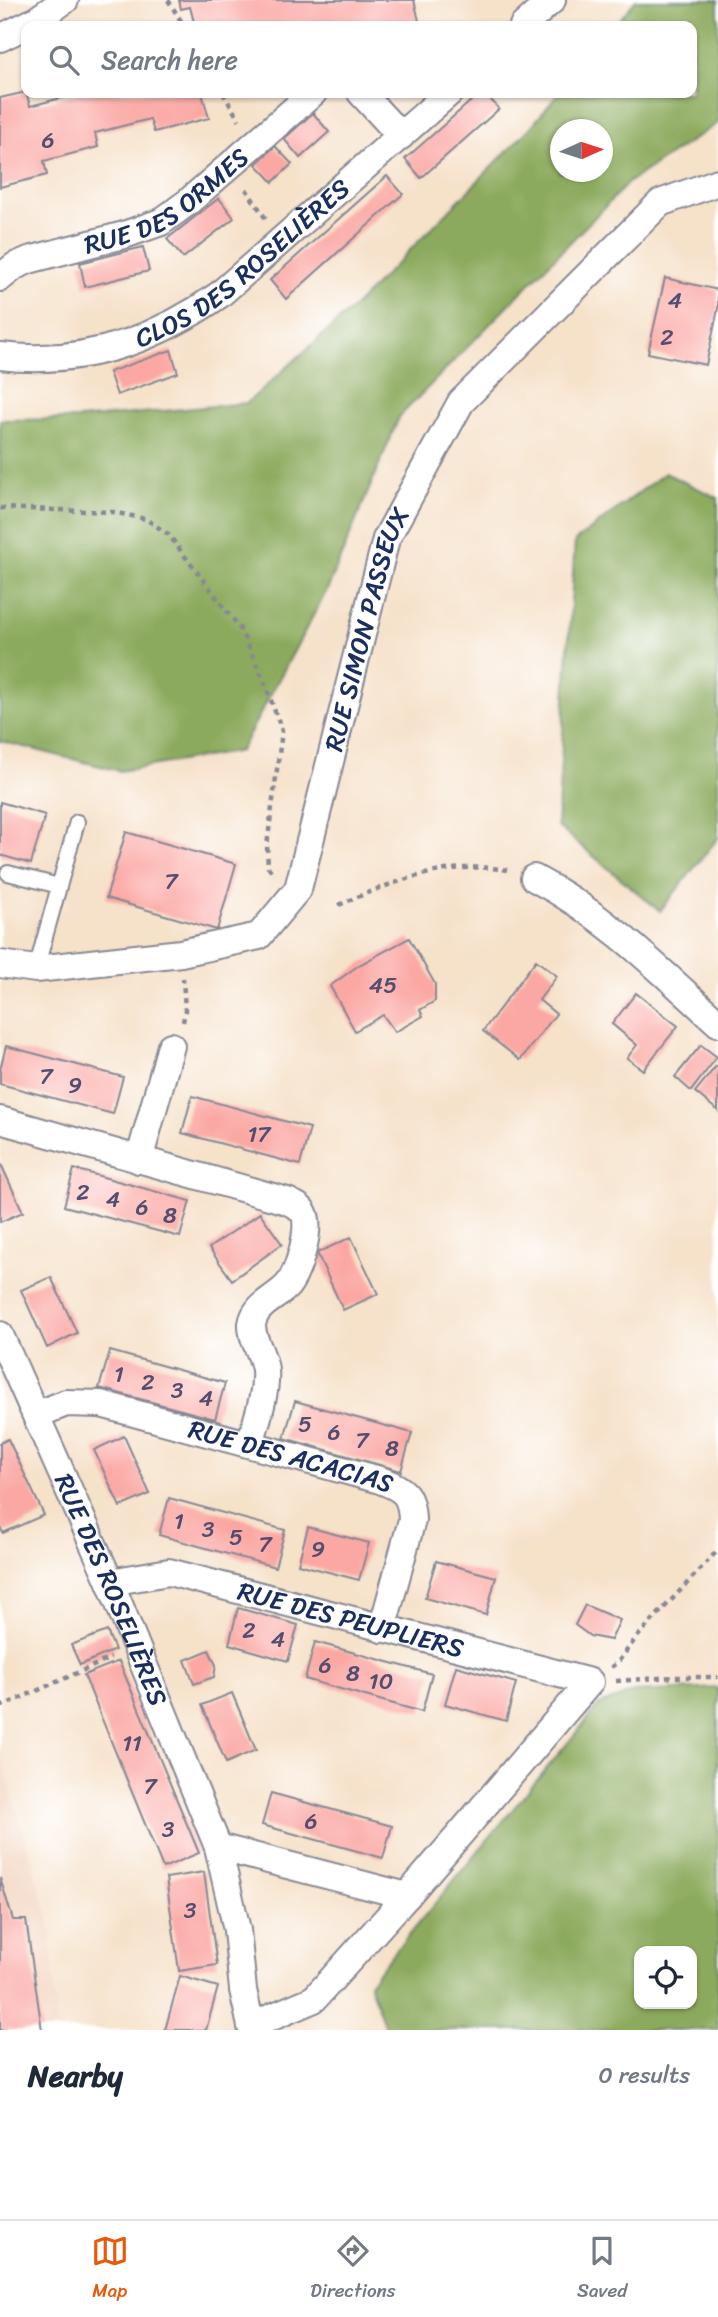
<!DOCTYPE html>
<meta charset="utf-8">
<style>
body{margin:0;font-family:Sriracha,sans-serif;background:#f2f2f3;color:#1f2937}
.controls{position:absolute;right:21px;bottom:21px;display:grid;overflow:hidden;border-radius:14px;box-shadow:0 2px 5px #0004}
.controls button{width:63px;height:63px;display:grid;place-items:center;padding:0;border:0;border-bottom:2px solid #e0e1e3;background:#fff;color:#1f2937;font:35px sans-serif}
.compass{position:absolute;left:550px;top:119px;width:63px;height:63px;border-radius:50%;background:#fff;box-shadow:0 2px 5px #0004;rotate:87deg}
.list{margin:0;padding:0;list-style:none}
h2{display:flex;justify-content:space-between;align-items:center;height:91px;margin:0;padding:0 28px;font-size:30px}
h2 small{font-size:23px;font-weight:400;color:#747a83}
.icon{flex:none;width:38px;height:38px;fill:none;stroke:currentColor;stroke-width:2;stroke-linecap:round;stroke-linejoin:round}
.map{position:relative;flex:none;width:718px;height:2030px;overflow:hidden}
.search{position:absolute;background:#fff;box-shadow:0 2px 5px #0004;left:21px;right:21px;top:21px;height:77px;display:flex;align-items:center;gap:18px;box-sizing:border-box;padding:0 24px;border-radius:14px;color:#747a83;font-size:26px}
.sheet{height:189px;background:#fff}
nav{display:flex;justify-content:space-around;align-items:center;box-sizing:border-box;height:98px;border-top:2px solid #e0e1e3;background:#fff;font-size:19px;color:#747a83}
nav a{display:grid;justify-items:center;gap:4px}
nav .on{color:#ea580c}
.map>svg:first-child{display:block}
</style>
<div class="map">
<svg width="718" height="2030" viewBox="0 0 718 2030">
<rect width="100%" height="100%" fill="#fff"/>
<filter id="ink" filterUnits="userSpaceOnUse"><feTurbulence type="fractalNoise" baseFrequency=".0143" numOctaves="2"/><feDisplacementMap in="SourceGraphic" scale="14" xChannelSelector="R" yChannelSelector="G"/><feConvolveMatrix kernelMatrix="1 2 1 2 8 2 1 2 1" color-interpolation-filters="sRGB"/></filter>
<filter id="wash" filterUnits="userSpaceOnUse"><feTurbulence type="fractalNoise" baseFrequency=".00686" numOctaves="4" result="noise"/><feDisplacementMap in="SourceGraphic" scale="28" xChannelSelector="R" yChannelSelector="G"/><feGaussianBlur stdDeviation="1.57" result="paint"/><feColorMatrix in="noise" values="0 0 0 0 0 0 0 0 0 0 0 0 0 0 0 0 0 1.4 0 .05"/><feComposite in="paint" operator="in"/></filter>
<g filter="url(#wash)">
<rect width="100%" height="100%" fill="#f6e1c9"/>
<path fill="#f3d4bf" d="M0,1753L50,1922L57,2030H0Z"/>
<path fill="#8caa5d" stroke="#546c5e" stroke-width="2" fill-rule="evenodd" d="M636,0H718V123L629,182L399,417L328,588L240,751L120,771L0,741V420L79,419L247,403L353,308L530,128L559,93H692V26H614ZM560,130H602V172H560Z
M665,473L718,498V838L660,911L557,826L575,541Z
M718,1688V2030H386L369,1983L600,1704L634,1692ZM692,1951V2004H639V1951Z"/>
<g id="blocks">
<path fill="#fba8a4" d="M179,0H414L419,21L398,26H361L360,22L342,26H303L302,22L285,26H195L190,7L181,9Z
M26,92L30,106L81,93H202L209,118L154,132L150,119L95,133L98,147L44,161L47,175L0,187V98Z
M480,93H485L499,109L421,178L405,159Z
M313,113L329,132L300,158L284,139Z
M275,146L292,164L273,182L256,164Z
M387,176L403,194L286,299L270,280Z
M219,198L234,218L183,258L167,239Z
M143,247L149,271L85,287L80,263Z
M665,278L718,290V309L706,365L648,353Z
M171,350L178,373L117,395L109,372Z
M0,802L45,815L31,864L0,855Z
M126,832L236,864L217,930L106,898Z
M409,938L435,984V1001L420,1010L423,1016L395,1032L383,1015L355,1031L330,986L359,965Z
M536,960L557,976L539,1000L556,1014L520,1060L483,1031Z
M636,993L678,1026L643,1070L627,1058L637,1045L612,1024Z
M701,1045L717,1057L691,1091L675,1077Z
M6,1046L123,1077L113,1114L0,1084V1070Z
M716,1066L718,1067V1111L695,1092Z
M192,1096L310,1128L300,1165L182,1133Z
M0,1162L23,1212L0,1222Z
M74,1169L190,1201L180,1237L64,1206Z
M260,1213L282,1244L232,1280L209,1248Z
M351,1237L378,1294L343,1310L317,1253Z
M51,1277L77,1333L47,1348L21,1290Z
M110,1351L225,1383L215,1419L99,1388Z
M295,1401L412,1433L401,1471L284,1438Z
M124,1436L150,1494L120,1507L94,1450Z
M8,1439L44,1515L3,1533L0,1527V1443Z
M169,1498L285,1530L275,1567L159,1535Z
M308,1527L369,1543L359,1580L298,1564Z
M436,1561L496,1577L486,1615L425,1598Z
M585,1605L620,1620L611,1640L590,1636L575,1625Z
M238,1608L298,1625L288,1661L229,1644Z
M107,1631L115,1650L80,1665L71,1645Z
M315,1642L432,1674L422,1712L305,1679Z
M209,1650L216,1665L214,1677L194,1684L185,1660Z
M119,1661L199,1853L163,1868L84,1675Z
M456,1666L516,1683L506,1721L445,1704Z
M232,1693L256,1750L226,1763L202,1705Z
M271,1793L392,1826L383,1858L262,1825Z
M204,1872L217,1965L179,1971L166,1878Z
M0,1878L13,1920H26L42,2030H0Z
M180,1976L218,1987L206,2030H165Z"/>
</g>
</g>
<g filter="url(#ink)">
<use href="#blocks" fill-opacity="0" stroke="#888894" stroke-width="2"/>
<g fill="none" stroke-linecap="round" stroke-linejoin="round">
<g stroke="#888894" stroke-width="18">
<path id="lane" d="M8,873L59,886
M36,969L77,822"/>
</g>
<g stroke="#888894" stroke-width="30">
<g id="street">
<path d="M523,26L552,0"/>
<path d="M0,38L35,21L65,0"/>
<path d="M361,93L401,136"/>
<path id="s1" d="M0,278L15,266L29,260L124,235L161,222L188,202L313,93"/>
<path id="s2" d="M0,356C80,366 154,341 219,295L449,93"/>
<path d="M534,878C605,915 660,970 718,1023"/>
<path id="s3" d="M0,964L36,969L181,953L259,936L298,889L386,539L461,402L660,203L718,182"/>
<path d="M0,1120L287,1201C293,1204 300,1206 304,1213C312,1228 298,1272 288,1285C277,1298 255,1304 252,1324C251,1339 264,1355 265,1370C267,1394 256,1421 250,1444"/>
<path d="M139,1160L171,1046"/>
<path id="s4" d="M0,1335L110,1582L218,1847L237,1930L243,1990L251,2026"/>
<path id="s5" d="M36,1415L66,1403L101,1404L380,1480C404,1489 411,1494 412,1520L382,1629"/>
<path id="s6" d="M110,1582L169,1572L590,1682L407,1896L314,1999L251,2026"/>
<path d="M218,1847L407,1896"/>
</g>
</g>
<path stroke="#888894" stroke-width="4.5" stroke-dasharray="5 5" stroke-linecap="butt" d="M168,0L184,26
M223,93L239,120
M246,189L266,219
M0,508L113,512L146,519L168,534L239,627L263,678L282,731L267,846L268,867L274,875
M339,905C390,882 451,860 507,870
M183,1022L185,1011L183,978
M611,1667L618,1662L637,1637L718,1550
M616,1681L673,1677H718
M0,1707L111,1658"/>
<use href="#lane" stroke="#fff" stroke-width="14"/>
<use href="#street" stroke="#fff" stroke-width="26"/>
</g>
</g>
<g text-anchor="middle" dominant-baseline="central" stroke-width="5" stroke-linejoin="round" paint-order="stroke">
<g font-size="23" fill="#534d70">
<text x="48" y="140">6</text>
<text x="675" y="300">4</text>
<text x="667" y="337">2</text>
<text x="171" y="881">7</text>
<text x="383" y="985">45</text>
<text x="46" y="1076">7</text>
<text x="75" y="1085">9</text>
<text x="259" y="1134">17</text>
<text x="83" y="1192">2</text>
<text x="113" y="1199">4</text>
<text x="142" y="1207">6</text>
<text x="170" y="1215">8</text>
<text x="119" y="1374">1</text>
<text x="148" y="1382">2</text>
<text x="177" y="1390">3</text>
<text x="206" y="1398">4</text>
<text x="305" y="1424">5</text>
<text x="334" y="1432">6</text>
<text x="362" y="1440">7</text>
<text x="392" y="1448">8</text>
<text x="179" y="1521">1</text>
<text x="208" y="1529">3</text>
<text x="236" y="1537">5</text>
<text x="265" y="1544">7</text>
<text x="318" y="1549">9</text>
<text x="249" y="1630">2</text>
<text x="278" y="1639">4</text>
<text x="325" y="1665">6</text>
<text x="353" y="1673">8</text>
<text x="381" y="1681">10</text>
<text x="132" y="1743">11</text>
<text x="150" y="1786">7</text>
<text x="311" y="1821">6</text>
<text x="168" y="1829">3</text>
<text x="190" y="1910">3</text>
</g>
<g font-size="26" fill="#1b2f5e" stroke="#fff">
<text stroke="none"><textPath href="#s1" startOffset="186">RUE DES ORMES</textPath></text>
<text stroke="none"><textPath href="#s2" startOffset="270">CLOS DES ROSELIÈRES</textPath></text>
<text stroke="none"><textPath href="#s3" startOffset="592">RUE SIMON PASSEUX</textPath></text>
<text stroke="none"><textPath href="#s5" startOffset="264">RUE DES ACACIAS</textPath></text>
<text stroke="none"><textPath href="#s4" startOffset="278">RUE DES ROSELIÈRES</textPath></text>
<text stroke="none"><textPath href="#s6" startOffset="248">RUE DES PEUPLIERS</textPath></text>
</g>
</g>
</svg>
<div class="controls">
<button><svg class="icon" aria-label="locate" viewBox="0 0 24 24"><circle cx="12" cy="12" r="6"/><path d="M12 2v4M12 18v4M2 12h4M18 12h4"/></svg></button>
</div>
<svg class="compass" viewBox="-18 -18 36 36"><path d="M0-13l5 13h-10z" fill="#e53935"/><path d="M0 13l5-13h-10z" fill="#747a83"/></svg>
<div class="search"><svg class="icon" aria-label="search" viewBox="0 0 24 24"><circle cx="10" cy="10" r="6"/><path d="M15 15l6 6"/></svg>Search here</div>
</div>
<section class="sheet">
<h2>Nearby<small>0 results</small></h2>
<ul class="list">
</ul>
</section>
<nav>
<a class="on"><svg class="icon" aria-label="map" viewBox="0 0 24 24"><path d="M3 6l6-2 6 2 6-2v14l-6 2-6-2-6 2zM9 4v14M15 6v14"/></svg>Map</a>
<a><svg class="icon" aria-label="directions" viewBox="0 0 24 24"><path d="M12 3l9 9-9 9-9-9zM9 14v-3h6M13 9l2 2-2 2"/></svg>Directions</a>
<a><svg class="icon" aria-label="saved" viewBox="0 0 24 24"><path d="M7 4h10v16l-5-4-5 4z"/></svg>Saved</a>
</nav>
